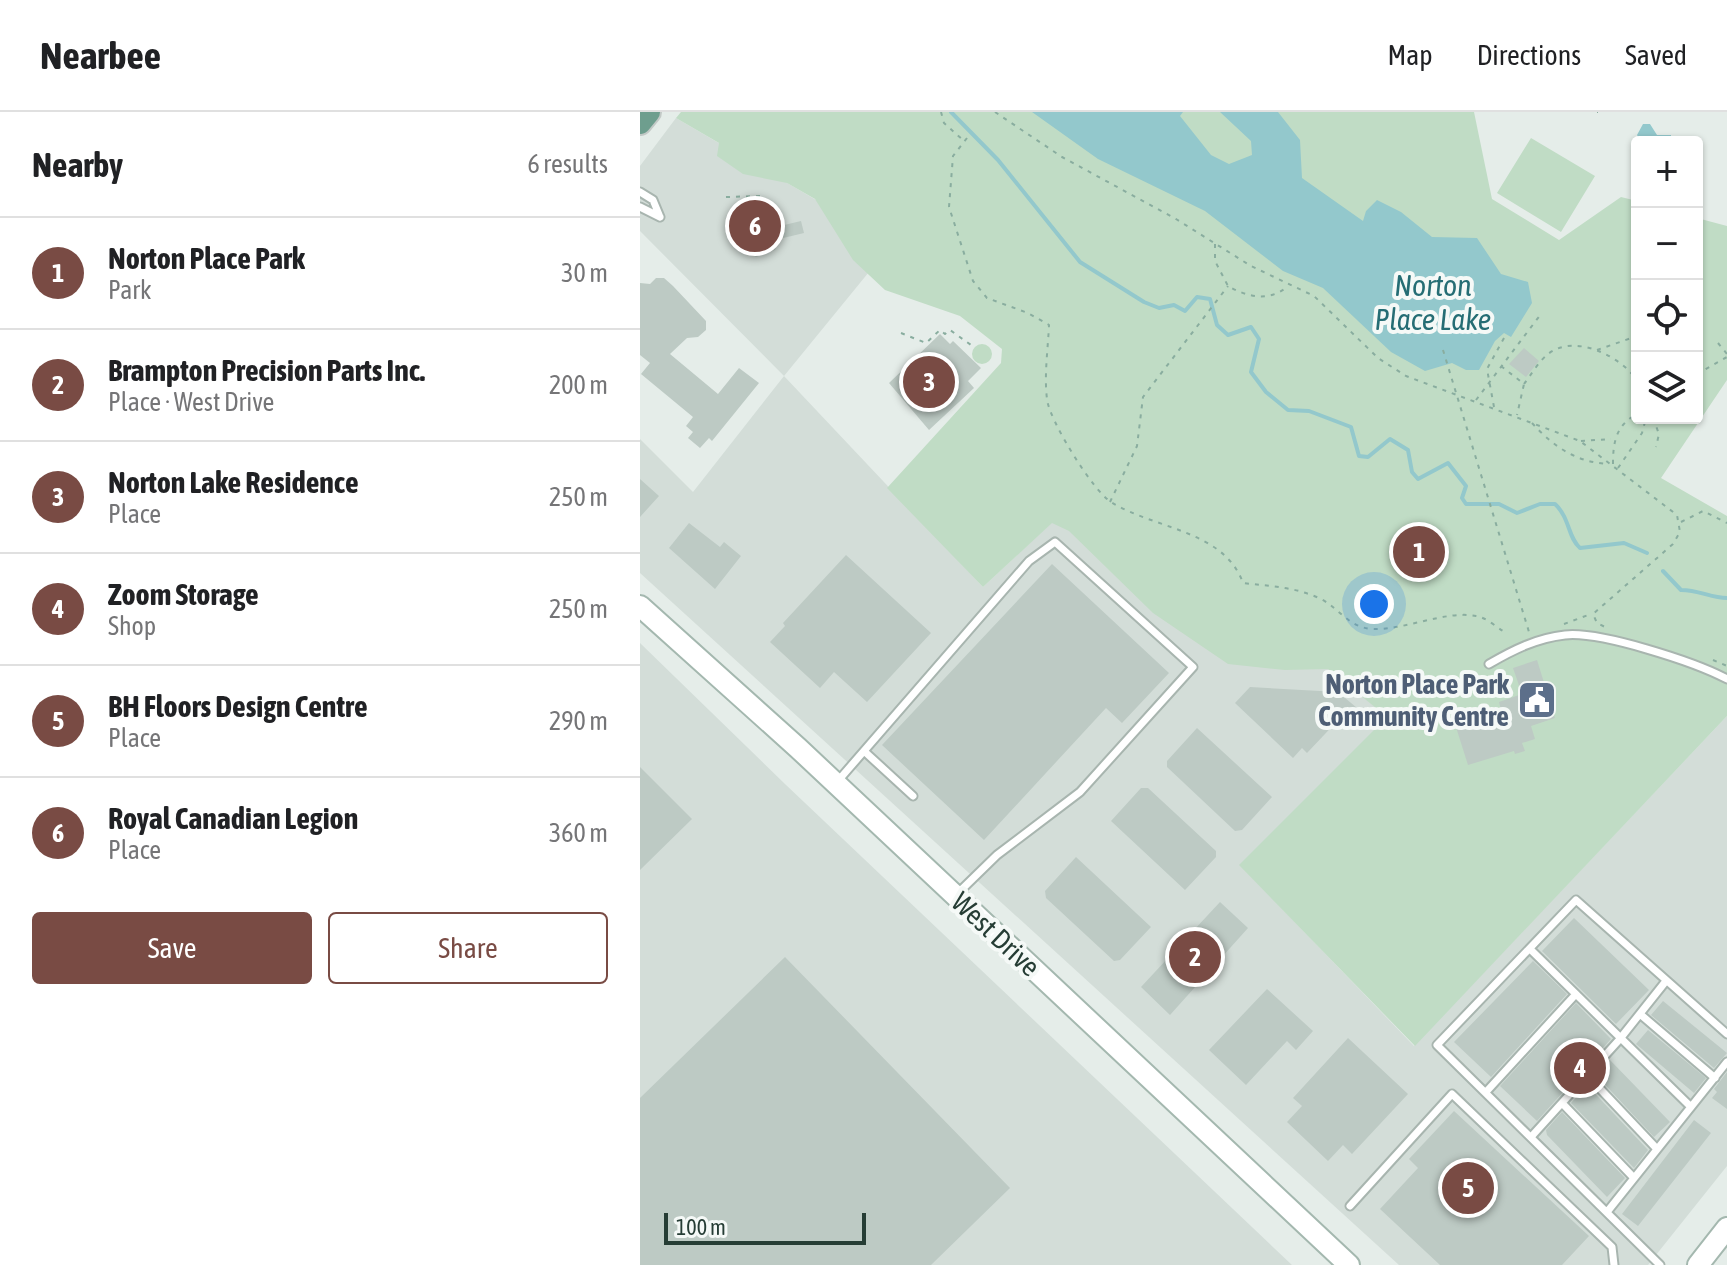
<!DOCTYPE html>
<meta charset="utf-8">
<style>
body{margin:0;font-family:"Asap Condensed",sans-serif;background:#f6f6f6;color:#202124}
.controls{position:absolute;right:24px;top:24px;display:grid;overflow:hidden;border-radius:8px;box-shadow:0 2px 6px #0004}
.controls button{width:72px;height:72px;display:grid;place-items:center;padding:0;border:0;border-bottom:2px solid #e0e0e0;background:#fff;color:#202124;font:40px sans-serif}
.scale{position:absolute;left:24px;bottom:20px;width:202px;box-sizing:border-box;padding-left:8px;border:4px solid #263d35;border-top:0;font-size:22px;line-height:28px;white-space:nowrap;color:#263d35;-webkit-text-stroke:6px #f5f9f7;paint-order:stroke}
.you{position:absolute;left:734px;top:492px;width:28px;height:28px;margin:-20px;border:6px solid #fff;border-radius:50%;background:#1a73e8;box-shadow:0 0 0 12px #1a73e833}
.badge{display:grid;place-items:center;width:52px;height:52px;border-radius:50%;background:#794b44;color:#fff;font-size:26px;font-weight:700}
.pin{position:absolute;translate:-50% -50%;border:4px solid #fff;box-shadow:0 2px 8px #0006}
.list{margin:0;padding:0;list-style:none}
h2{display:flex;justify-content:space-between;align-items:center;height:104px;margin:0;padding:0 32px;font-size:34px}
h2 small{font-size:26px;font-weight:400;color:#757577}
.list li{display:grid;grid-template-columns:52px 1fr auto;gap:24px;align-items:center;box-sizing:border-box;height:112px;padding:0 32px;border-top:2px solid #e0e0e0}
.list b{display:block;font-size:30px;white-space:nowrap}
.list p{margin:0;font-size:26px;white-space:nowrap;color:#757577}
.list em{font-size:26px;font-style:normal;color:#757577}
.actions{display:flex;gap:16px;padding:24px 32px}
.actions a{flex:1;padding:18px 0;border:2px solid #794b44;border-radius:8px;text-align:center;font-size:28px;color:#794b44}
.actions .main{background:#794b44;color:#fff}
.icon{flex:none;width:44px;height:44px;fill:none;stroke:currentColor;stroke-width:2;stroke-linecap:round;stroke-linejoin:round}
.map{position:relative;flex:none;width:1087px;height:1153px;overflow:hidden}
header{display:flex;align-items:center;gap:48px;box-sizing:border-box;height:112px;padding:0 40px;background:#fff;border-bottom:2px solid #e0e0e0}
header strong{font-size:38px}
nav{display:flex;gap:44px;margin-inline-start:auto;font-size:28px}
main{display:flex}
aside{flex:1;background:#fff}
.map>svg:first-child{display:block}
</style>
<header>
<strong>Nearbee</strong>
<nav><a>Map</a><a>Directions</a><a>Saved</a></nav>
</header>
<main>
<aside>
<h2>Nearby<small>6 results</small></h2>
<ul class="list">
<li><span class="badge">1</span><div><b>Norton Place Park</b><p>Park</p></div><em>30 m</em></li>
<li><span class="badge">2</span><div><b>Brampton Precision Parts Inc.</b><p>Place · West Drive</p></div><em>200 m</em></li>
<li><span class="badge">3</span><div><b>Norton Lake Residence</b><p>Place</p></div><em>250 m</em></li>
<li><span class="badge">4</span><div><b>Zoom Storage</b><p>Shop</p></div><em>250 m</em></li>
<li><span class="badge">5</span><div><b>BH Floors Design Centre</b><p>Place</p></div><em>290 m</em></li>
<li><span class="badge">6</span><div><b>Royal Canadian Legion</b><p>Place</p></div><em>360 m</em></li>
</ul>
<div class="actions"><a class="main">Save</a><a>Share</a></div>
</aside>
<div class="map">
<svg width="1087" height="1153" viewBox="0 0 1087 1153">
<rect width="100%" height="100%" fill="#e5ede9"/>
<path fill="#d3ddd8" d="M36,6L183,92L242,144L144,264L343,475L424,399L667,540L748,605L600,753L774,934L1087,604V1054L1008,1153H759L0,461V327L53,380L144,264L0,119V54Z
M0,531L145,672L652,1153H0Z"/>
<path fill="#c0dcc5" d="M41,0H834L852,87L919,128L981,85L997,89V306H1057V106L1087,114V268L1021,366L1087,404V604L775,934L599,753L747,605L688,557L645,558L588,552L513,501L429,419L412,411L343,475L247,376L361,251L362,237L320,204L245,178L213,148L175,87L147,71L103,62L77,44L79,31L36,6Z
M891,26L955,64L921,120L857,81Z
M332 242a10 10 0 1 1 20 0a10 10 0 1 1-20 0Z"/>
<path fill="#93c8cc" d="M392,0H543L540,4L571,43L589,52L612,43L611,29L580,0H638L660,28L662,66L723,109L726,99L737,88L761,100L792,125L837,126L861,162L888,170L892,191L871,225L864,221L855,229L839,258H826L812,251L785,259L751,240L683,176L643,159L565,99L458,47Z
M1003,12H1010L1017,23H1031V30H1001L997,23Z"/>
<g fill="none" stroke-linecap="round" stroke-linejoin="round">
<path stroke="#93c8cc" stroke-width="4" d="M311,0L358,48L440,150L504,190L519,196L534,193L545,199L557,185L570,187L577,213L588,223L611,215L619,227L611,260L626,280L648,298L669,299L711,315L719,344L728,345L750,327L768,338L772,360L778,367L808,351L826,374L822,386L826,392H859L877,401L900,392H915C930,406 928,426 940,436L984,431L1007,441
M1023,459L1041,478C1059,478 1071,486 1087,486"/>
</g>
<path fill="#bdcac4" d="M123,88L137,101L140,114L161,109L164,121L139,127L135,138L116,145L105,139L103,141L91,131L89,110L103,89Z
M16,166H24L33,174L66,209V218L58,225L47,226L30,242L78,282L99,256L119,271L72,329L69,326L60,336L48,326L53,320L46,314L53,305L1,262L10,251L0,243V171L10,172Z
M300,222L310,232L313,229L341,256L328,269L334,276L289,318L249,271Z
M884,236L899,249L886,265L869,252Z
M0,367L19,384L0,405Z
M49,411L80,435L84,430L101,444L75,477L29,436Z
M206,443L291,521L227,590L194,560L180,576L130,530L145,514L143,511Z
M412,452L529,561L482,611L466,596L344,728L242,633Z
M897,548L915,606L891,614L895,627L882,631L885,639L875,642L874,639L828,653L815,612L861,598L859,590L882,582L873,556Z
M610,575L698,580L717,596L707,608L702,604L667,641L662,636L653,646L595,591Z
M557,616L632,685L602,718L595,719L527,655V649Z
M0,655L52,707L0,758Z
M501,676H508L576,739V745L545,778L471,709Z
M436,745L511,815L480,848L474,849L406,786L405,779Z
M580,790L608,816L530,903L501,875Z
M934,806L1009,878L976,912L902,839Z
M145,845L370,1076L291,1153H0V986Z
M893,849L927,882L851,965L814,930Z
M627,877L673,919L656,938L647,929L606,973L569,938Z
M1023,889L1087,941L1074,956L1011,903Z
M936,891L971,927L897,1009L860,974Z
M1008,918L1066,966L1054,981L996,932Z
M708,926L768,982L712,1042L703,1033L688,1049L647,1010L662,994L653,986Z
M970,948L1030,1010L1014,1025L956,963Z
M1087,960V997L1072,986L1077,980L1074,977Z
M947,973L1008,1038L994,1056L931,991Z
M814,999L949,1124L922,1153H800L740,1097L778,1056L769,1047Z
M922,1000L985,1066L967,1085L907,1023L906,1018Z
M1054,1008L1071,1021L998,1114L982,1102Z"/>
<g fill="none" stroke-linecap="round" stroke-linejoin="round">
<g stroke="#a8b5af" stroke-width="11">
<path id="lane" d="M0,80L13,88L20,105
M0,95L20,105
M849,552C873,538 897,526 925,523C960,519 1055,550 1087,567
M224,639L273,684
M197,670L389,449L415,430L553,555L440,680L357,743L317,782
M890,837L1051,995
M1000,902L1075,966
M947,963L1017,1037
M846,980L936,882
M922,991L994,1066
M891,1025L979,928L1026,869
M710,1094L812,982L972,1135L974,1153
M967,1100L1087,950
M1020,1153L797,933L936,788L1087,922"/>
</g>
<g stroke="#a4b8af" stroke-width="24">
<path id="secondary" d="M0,494L158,636L709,1153
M1058,1153L1087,1116"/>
</g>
<g stroke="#c2c9c6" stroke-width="26">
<path id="primary" d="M0,11L9,0"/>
</g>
<path stroke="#89ad9f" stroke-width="2" stroke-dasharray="4 6" stroke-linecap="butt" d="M301,0L304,11L324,29
M355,0L422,45L536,107L611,154L674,184L738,246L766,264L940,329L1037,403L1040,420L1033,432L953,502L957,511L967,516
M957,0H958
M327,26L313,44L309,95L333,169L347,186L388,201L409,213C408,237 404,263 407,287C409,308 453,379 471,390C514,417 584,418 603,471C630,474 656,475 681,487C700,497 709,516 733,517C766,518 806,498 836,504C845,505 855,514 863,519
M86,85L122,84L140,100L142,110
M575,132V149L588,174C607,185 629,190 647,175
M261,221L286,231L300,218L305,222L310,218L331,233
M1078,231L1087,242
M803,238L889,520
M957,238L997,224
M861,254L884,272L877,303
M1057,262L1087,245
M884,272C891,263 899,249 908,242C935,221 980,244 997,268
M836,288L901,202
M854,295L847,257L864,226
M1013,306L1019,322L1016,335
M892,311C913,334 935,350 968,352
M941,329L971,327
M973,352C973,330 976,313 997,302
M978,356L1002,321L1006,306
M470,390L497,334L503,285L588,174
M1041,410L1063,399L1087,411
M924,512L951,502
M1073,548L1087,554"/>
<use href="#lane" stroke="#fff" stroke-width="7"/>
<use href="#secondary" stroke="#fff" stroke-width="20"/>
<use href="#primary" stroke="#6e9e8e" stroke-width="22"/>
</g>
<defs>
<g id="civic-square" transform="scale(2)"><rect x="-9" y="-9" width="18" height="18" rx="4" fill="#5c6f8a" stroke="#f5f9f7"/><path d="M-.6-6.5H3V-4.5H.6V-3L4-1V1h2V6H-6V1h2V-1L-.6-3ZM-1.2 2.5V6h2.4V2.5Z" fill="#fff"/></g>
</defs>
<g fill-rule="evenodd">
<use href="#civic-square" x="897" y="588"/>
</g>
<g text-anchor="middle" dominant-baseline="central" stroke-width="8" stroke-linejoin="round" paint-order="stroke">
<g font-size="28" font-weight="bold" fill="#4e5e75" stroke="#f5f9f7" text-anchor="end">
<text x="869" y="572">Norton Place Park<tspan x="869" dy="32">Community Centre</tspan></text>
</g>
<g font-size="28" fill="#263d35" stroke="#f5f9f7">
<text transform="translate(356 822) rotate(43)">West Drive</text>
</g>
<g font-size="30" font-style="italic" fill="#256d74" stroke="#f5f9f7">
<text x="793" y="173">Norton<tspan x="793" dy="34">Place Lake</tspan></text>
</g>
</g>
</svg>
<div class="controls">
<button>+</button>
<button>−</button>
<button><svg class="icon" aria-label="locate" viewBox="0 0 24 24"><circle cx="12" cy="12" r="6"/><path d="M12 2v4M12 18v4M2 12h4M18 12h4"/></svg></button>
<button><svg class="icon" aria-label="layers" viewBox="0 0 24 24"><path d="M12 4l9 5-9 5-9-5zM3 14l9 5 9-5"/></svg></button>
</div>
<div class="scale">100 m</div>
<div class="you"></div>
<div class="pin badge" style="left:779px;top:440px">1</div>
<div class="pin badge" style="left:555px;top:845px">2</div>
<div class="pin badge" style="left:289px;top:270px">3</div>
<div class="pin badge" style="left:940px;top:956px">4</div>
<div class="pin badge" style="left:828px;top:1076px">5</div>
<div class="pin badge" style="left:115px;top:114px">6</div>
</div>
</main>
